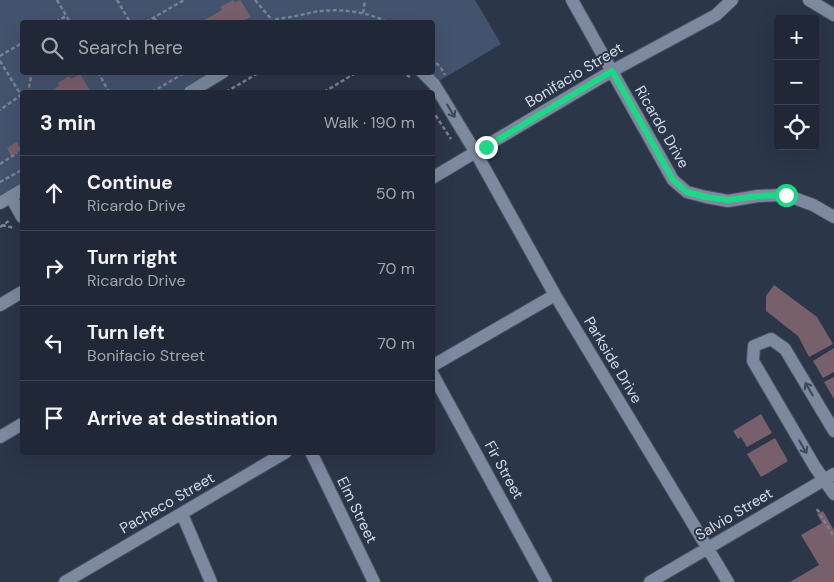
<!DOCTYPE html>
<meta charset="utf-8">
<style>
body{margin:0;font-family:"DM Sans",sans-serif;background:#2d3442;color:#f1f3f6}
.controls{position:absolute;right:15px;top:15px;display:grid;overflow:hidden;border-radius:5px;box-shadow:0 5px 20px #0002}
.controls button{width:45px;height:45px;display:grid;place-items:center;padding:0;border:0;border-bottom:1px solid #3d4452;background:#202837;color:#f1f3f6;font:25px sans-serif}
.stop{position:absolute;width:15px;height:15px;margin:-11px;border:4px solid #1ed888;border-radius:50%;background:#fff}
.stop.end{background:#1ed888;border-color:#fff;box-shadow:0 1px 5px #0008}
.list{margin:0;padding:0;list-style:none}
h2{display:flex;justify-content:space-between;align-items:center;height:65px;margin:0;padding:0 20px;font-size:21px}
h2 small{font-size:16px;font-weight:400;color:#a2a6ad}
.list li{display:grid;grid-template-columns:32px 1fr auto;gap:15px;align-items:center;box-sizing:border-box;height:75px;padding:0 20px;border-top:1px solid #3d4452}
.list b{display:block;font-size:19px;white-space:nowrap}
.list p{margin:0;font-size:16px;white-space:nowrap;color:#a2a6ad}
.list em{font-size:16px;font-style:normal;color:#a2a6ad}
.icon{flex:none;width:28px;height:28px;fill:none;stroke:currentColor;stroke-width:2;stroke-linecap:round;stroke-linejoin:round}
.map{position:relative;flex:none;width:834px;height:582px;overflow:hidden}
.search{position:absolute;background:#202837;box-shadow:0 5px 20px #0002;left:20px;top:20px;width:415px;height:55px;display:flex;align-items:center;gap:12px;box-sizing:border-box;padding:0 18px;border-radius:5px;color:#a2a6ad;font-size:19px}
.panel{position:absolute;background:#202837;box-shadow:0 5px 20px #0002;left:20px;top:90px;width:415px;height:365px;border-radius:5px}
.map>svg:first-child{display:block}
</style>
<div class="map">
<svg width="834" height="582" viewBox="0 0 834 582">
<rect width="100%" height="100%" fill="#2b3649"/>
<path fill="#44536d" d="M0,0H475L501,44L434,84L422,73L432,72V22H22V72L223,73L190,92H22V190L0,203Z"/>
<path fill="#785f6c" d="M233,0L235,3L240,0L251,17L241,22H201L222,10L220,7Z
M80,74L91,92H52L51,91L59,86L58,83L69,76L71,79Z
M17,142L21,150L11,156L7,148Z
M774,285L817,317L833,344L809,357L798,336L766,311V296Z
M834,348V372L823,378L813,361Z
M834,377V399L824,382Z
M761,414L772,433L747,447L741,437L738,439L733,431Z
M775,438L788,461L761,477L747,454Z
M823,511L834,530V582H790L819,565L801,535L822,523L817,514Z"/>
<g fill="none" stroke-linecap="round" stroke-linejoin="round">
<g stroke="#4a5263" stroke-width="14">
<path id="minor" d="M572,0L673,180L687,192L706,197L728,201L758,196L786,195L813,205L834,217
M809,0L834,15
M422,72L434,84L476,153L555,295L728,582
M190,92L223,72
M432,178L612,71L716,15L732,0
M11,197L22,217
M0,203L22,190
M0,305L22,292
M432,366L555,295
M432,373L546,582
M834,431L785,349L771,339L754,346L753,361L815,467L834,494
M0,437L22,424
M311,452L374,582
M182,514L211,582
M65,582L286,452
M650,582L834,474"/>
</g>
<path stroke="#798292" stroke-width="2.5" stroke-dasharray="4 2.5" stroke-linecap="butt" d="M57,0L70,22
M117,0L130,22
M255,0L272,20
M363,13L365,0
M154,18L157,22
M56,22L66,16
M146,22L184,0
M269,22C277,18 287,18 296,16C302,15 308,13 314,12C338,8 366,11 387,22
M0,56L22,43
M432,58L441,68L445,75
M0,61L21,95L0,110
M98,72L109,92
M401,72L410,77
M26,92H28L32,72
M152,92L186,72
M226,92L260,72
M324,92L357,72
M432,110L451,139
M0,164L17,153
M0,182L22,170
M2,225L14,228
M0,227L10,220
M817,509L834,537"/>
<use href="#minor" stroke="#7c899f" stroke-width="12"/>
</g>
<defs><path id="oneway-shaft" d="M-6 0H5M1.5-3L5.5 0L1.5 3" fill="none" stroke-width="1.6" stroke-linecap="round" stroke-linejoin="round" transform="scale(1.25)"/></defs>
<g stroke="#3b475a">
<use href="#oneway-shaft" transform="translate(451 111) rotate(59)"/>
<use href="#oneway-shaft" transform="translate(809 389) rotate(-121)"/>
<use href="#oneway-shaft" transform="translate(803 447) rotate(60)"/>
</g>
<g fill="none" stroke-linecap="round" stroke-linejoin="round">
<path stroke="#1ed888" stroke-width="6" d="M486,147L612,71L673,180L687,192L706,197L728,200L758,196L786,195"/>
</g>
<g text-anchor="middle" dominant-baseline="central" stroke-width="4" stroke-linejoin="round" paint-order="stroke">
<g font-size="15" fill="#d4dbe8" stroke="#2b3649">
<text transform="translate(574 75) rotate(-31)">Bonifacio Street</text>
<text transform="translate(662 127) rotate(60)">Ricardo Drive</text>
<text transform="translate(613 360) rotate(59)">Parkside Drive</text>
<text transform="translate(504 470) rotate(61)">Fir Street</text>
<text transform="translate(167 503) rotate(-30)">Pacheco Street</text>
<text transform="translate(357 510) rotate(64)">Elm Street</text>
<text transform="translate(734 514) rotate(-31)">Salvio Street</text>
</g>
</g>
</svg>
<div class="controls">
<button>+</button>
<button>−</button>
<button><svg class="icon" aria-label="locate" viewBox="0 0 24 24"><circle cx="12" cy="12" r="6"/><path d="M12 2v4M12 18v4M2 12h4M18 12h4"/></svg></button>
</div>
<div class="stop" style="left:786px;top:195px"></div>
<div class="stop end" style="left:486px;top:147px"></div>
<div class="search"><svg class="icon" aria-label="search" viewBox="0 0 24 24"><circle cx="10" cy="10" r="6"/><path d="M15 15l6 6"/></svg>Search here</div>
<section class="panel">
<h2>3 min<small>Walk · 190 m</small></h2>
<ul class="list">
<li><svg class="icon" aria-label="ahead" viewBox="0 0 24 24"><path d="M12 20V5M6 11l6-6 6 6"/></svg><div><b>Continue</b><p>Ricardo Drive</p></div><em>50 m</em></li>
<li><svg class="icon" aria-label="right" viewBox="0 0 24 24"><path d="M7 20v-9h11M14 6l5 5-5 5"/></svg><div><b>Turn right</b><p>Ricardo Drive</p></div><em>70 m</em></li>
<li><svg class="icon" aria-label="left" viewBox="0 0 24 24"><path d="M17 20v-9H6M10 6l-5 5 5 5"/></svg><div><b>Turn left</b><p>Bonifacio Street</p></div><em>70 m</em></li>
<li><svg class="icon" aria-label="arrive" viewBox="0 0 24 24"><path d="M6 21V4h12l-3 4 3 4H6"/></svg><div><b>Arrive at destination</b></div></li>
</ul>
</section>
</div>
